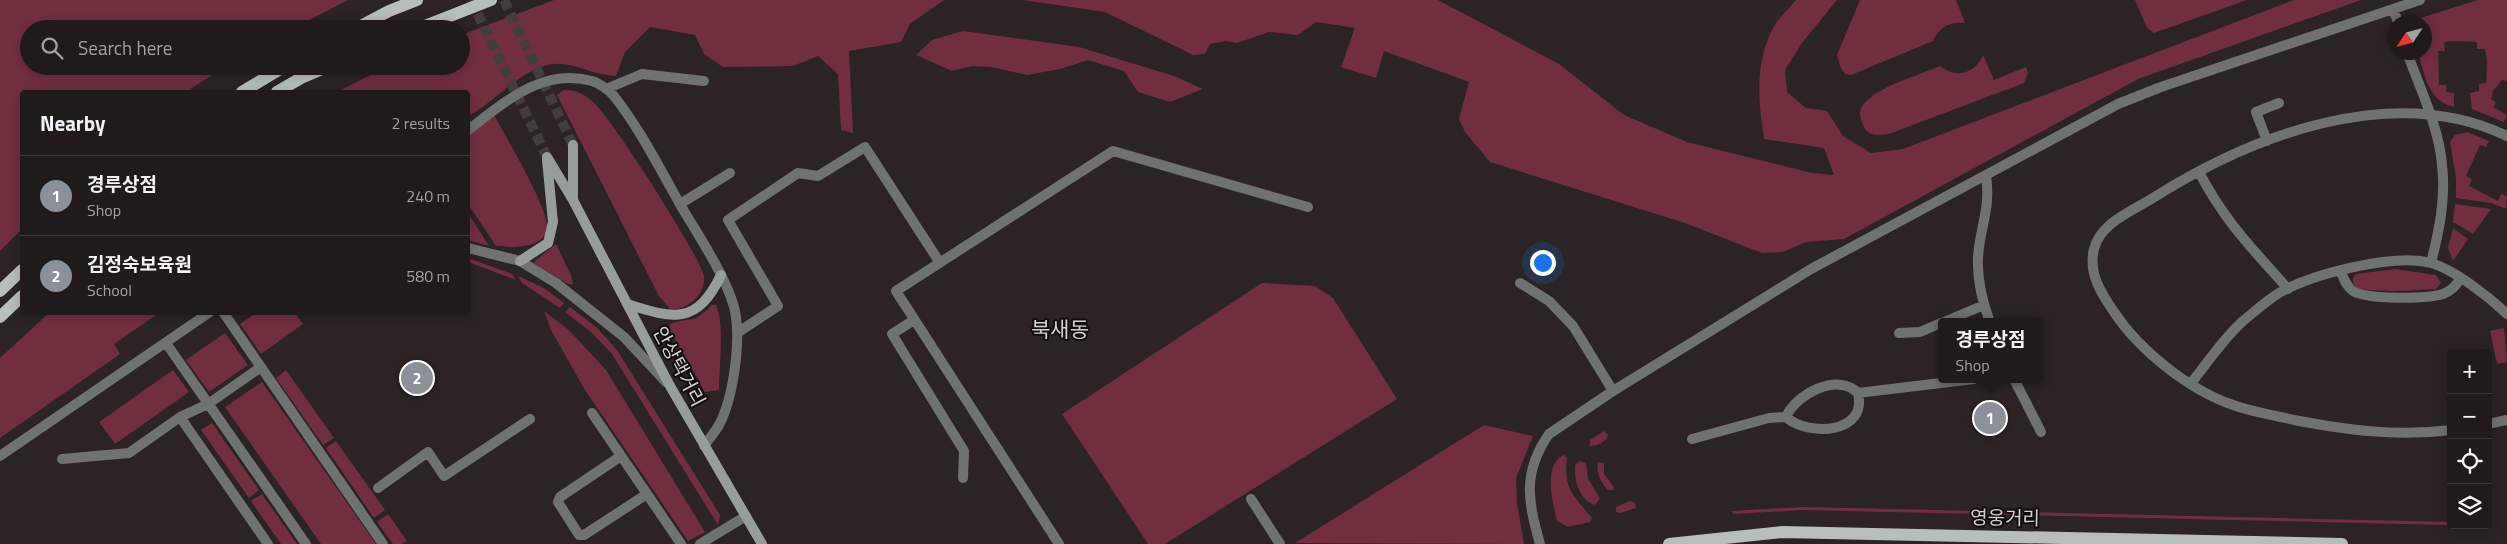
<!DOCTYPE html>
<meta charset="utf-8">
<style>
body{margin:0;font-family:"Titillium Web","Noto Sans KR",sans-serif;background:#282324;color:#f1f3f6}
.controls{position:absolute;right:15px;bottom:15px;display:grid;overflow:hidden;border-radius:5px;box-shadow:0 2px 12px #0003}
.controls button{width:45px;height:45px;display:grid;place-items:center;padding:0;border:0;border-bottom:1px solid #3d383a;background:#201a1b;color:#f1f3f6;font:25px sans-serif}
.compass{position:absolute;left:2387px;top:15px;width:45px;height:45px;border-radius:50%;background:#201a1b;box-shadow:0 2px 12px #0003;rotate:234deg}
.you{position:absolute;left:1542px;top:262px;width:18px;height:18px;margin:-12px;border:4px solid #fff;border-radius:50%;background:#1a73e8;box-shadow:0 0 0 8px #1a73e833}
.badge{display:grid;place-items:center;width:32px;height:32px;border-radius:50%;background:#8c9099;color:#fff;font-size:16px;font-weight:700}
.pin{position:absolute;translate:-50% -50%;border:2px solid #fff;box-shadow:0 1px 5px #0006}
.popup{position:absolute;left:1938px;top:318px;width:105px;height:65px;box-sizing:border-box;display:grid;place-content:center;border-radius:5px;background:#201a1b;filter:drop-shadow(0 1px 4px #0005);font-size:16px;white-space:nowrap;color:#a2a1a3}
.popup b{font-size:19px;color:#f1f3f6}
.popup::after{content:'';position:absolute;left:50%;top:100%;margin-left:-10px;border:10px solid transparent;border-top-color:#201a1b}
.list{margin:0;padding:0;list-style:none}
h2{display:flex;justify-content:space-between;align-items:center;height:65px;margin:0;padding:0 20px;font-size:21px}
h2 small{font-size:16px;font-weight:400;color:#a2a1a3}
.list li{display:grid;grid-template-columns:32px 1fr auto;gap:15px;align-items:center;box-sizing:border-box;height:80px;padding:0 20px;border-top:1px solid #3d383a}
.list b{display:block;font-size:19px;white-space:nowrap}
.list p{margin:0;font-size:16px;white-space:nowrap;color:#a2a1a3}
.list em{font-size:16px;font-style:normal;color:#a2a1a3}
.icon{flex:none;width:28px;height:28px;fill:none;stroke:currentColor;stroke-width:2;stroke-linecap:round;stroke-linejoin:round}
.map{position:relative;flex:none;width:2507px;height:544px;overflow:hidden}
.search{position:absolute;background:#201a1b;box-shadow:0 2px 12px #0003;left:20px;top:20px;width:450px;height:55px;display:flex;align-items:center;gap:12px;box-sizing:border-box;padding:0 18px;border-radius:28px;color:#a2a1a3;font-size:19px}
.panel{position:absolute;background:#201a1b;box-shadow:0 2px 12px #0003;left:20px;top:90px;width:450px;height:225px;border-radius:5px}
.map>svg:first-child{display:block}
</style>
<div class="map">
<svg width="2507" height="544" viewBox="0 0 2507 544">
<rect width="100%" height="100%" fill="#2b2324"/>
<path fill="#712f3e" d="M0,0H348L292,29H29V66H226L186,92H22V229L0,251Z
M554,0H944L910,24L901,42L849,51L853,133L841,130L838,74L818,56L793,66L723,67L704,54L695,35L650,27L625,52L616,76C594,76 570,59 548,65C518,72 495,102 468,116V92H337L388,66H461V35Z
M1023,0H1438L1559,64L1624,115L1687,142L1812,173L1834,175L1824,148L1764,139C1758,100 1754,59 1776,23C1782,15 1790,7 1796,0H1837L1802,43L1785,70L1787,92L1806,108L1827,111L1843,136L1871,153L1903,149L2294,0H2361L2138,79L1844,239L1806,242L1783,252L1762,253L1685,223L1490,162L1465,132L1459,119L1469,82L1384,51L1376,78L1341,67L1355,28L1316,22L1298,35L1269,32L1237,43L1226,41L1210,44L1205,54L1193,55L1105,12Z
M1860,0H1956L1965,23C1950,21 1939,27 1933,41L1851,75L1845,74L1840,66L1837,55Z
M2135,0H2247L2154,33L2147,28Z
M2478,0H2507V81L2502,80L2493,91L2491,99L2496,102L2493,107L2507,115L2504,122L2472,109L2470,93L2479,91V84L2486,83L2487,61L2485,49H2477V42L2450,41L2444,43L2445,51H2438L2439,85H2446V92L2454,93V107C2428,101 2425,75 2418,53L2424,52V22H2413L2414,20Z
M963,31L1079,47L1174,76L1203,89L1170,102L1138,92L1124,71L1088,60L1060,69L1027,75L991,67L972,66L952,71L916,55L932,40Z
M1983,55L1994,80L2026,67L2028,73L2024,83L1889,134C1878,135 1868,137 1863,125C1861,119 1858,113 1862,107C1872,88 1920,75 1940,66C1956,79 1975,74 1983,55Z
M564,90C577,90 585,94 594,103C611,117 701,258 704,276C706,294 687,311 670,309L659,296L557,95Z
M494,115C505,135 547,206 547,226C547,249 512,248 496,246L468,204V133Z
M2467,132L2489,141L2486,147L2480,145L2466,176L2472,179L2469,186L2498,201L2501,194L2507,196L2506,209L2491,203L2456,198V178L2450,142L2455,135Z
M2455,204L2491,209L2473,234L2453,222Z
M468,213L489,246L468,240Z
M2453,228L2468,239L2453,261L2448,248Z
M556,244L571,275L573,284H568L533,263Z
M468,258L512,274L516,280L468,262Z
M2395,269L2436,275L2441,283L2436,289C2424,290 2361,294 2355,286C2353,284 2353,281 2353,278L2356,274Z
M518,276L544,288L564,303L560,308L522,283Z
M1262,283L1315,286L1333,298L1397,399L1165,544H1148L1062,414Z
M712,305H716C725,326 719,366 719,390L705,392L670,330V324C692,316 691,326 712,305Z
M570,307L597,328L617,350L720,515L718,525L612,354L592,333L565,312Z
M544,311L569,330L606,370L705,532L688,541L585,390L551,330Z
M50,312L159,313L114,344L120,354L0,438V358Z
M295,313L303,324L261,354L240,324L256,313Z
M2504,328L2507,362L2497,364L2490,331Z
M225,333L248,365L209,392L186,360Z
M173,370L189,392L115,444L99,422Z
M286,370L334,438L323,445L276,378Z
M262,382L376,544H321L225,407Z
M212,423L259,490L249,498L201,430Z
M1484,425L1533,436L1516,478L1517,503L1524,544L1295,543Z
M1604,431L1608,435C1607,441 1596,447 1590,446V440Z
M336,441L385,510L374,518L326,448Z
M1564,455L1567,458C1563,489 1574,496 1592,518L1590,522L1568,527L1557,521C1553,504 1542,464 1564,455Z
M1580,461L1586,463L1588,479L1600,498L1595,505C1579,500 1574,480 1575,465Z
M1598,462L1604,463V474L1614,487L1613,490H1608C1600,482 1596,473 1598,462Z
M262,494L297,544H281L251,501Z
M1630,501L1635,503L1636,508L1620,513L1616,512V507Z
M1804,507L2451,522V525L1803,510L1733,514L1732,511Z
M388,514L407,541L402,544H393L377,522Z"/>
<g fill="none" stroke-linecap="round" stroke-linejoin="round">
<path stroke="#443d3e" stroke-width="10" stroke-dasharray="10 5" stroke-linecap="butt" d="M471,0L547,157
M504,0L573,145"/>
<path stroke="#6e7270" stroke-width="10" d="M2393,9L2398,22
M2407,52C2420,89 2439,127 2442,165C2446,199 2439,231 2431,263
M606,89L642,74L704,81
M468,130C504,103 542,67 592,81C599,83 609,90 614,96C640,129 660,169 681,206C698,235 732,285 736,317C740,346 733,399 719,425C715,432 709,439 704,446
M2267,141L2256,112L2279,103
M2199,172C2225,222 2252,248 2288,289
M1986,176C1991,209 1980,226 1978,257C1977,279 1982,301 1990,322
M680,204L730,173
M468,248L520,261L556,283L624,337L666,382
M2341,272C2344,279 2346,286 2353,291C2368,300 2426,299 2443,294C2451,291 2456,286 2460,279
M1520,283L1549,301L1573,326L1613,391
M223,312L383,544
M914,320L892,334L964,451L963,478
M1944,322L1984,305
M737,333L778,306L728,220L798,173L818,176L865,147L940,263
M1899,333L1920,332L1941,323
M166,343L306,544
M2014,379L2041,432
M2191,383C2208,362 2223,339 2243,321C2254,312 2266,301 2279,293C2312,274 2394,253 2431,263C2455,270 2489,297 2507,314
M592,413L681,544
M180,417L268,544
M1786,417C1808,437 1868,434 1858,393
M2488,424L2507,420
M2451,430C2397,437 2347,430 2294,420C2274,415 2252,412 2233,405C2189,390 2139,350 2114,312C2101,293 2088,273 2094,249C2100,223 2132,211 2153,198C2253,135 2393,81 2507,136
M1692,439L1769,418L1786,417C1796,394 1838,372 1858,393L1974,379
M0,456L210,312
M621,456L560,497L558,502L579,535H584L647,494
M62,459L129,453L180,417L208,404L261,367
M378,488L428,452L444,476L530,419
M1251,499L1280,544
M700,544L746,516
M1059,544L896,291L1113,151L1308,207
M1540,544C1528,501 1522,473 1549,434L1613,391L1811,269L2118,104L2161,87L2420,0"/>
<path stroke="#979d9a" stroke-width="10" d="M573,145V199
M547,157L573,200L670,386L762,544
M520,261L548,243L553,222L547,160
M627,304C674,319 697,325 721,275"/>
<path stroke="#b7bfbb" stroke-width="12" d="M355,29L389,11L417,0
M417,29L491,0
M242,92L285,66
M277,92L301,78L329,66
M0,291L22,270
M0,317L22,296
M1669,544L1782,532L2342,544"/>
</g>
<g text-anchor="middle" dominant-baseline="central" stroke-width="4" stroke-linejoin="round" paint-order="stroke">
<g font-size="19" fill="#d5d0d0" stroke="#110d0e">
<text transform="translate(680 366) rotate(62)">안상택거리</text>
<text transform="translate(2005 517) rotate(1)">영웅거리</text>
</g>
<g font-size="21" fill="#d5d0d0" stroke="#110d0e">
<text x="1060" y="329">북새동</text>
</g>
</g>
</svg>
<div class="controls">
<button>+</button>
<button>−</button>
<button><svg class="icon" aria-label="locate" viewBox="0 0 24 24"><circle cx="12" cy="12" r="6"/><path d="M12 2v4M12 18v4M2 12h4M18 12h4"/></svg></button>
<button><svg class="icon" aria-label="layers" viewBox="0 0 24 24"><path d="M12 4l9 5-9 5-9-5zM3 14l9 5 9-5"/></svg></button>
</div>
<svg class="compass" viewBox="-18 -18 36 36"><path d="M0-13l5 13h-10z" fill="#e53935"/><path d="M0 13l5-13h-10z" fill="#a2a1a3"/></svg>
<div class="you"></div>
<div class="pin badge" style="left:1990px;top:418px">1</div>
<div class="popup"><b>경루상점</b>Shop</div>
<div class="pin badge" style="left:417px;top:378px">2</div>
<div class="search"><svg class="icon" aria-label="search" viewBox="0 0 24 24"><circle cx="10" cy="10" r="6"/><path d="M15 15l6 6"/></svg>Search here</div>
<section class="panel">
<h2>Nearby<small>2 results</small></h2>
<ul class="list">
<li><span class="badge">1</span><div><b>경루상점</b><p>Shop</p></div><em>240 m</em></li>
<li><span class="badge">2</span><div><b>김정숙보육원</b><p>School</p></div><em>580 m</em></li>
</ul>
</section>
</div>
